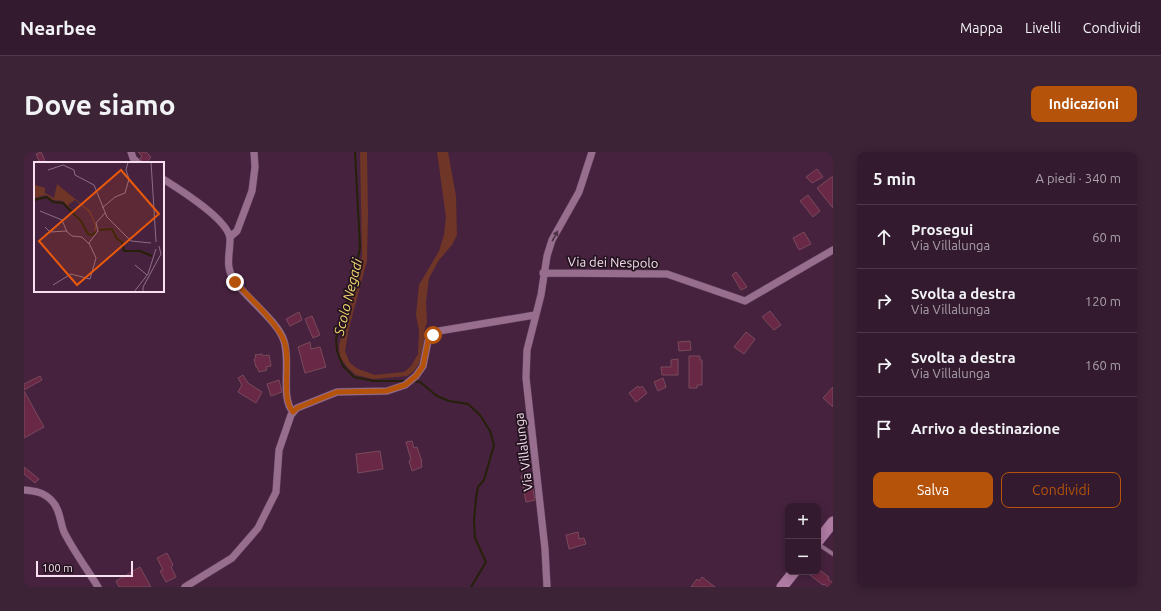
<!DOCTYPE html>
<html lang="it">
<meta charset="utf-8">
<style>
body{margin:0;font-family:Ubuntu,sans-serif;background:#3c2336;color:#f1f3f6}
.controls{position:absolute;right:12px;bottom:12px;display:grid;overflow:hidden;border-radius:8px;box-shadow:0 2px 10px #0003}
.controls button{width:36px;height:36px;display:grid;place-items:center;padding:0;border:0;border-bottom:1px solid #4e384a;background:#341a2e;color:#f1f3f6;font:20px sans-serif}
.scale{position:absolute;left:12px;bottom:10px;width:97px;box-sizing:border-box;padding-left:4px;border:2px solid #f8e0f1;border-top:0;font-size:11px;line-height:14px;white-space:nowrap;color:#f8e0f1;-webkit-text-stroke:3px #23131f;paint-order:stroke}
.stop{position:absolute;width:12px;height:12px;margin:-9px;border:3px solid #b45309;border-radius:50%;background:#fff}
.stop.end{background:#b45309;border-color:#fff;box-shadow:0 1px 4px #0008}
.list{margin:0;padding:0;list-style:none}
h2{display:flex;justify-content:space-between;align-items:center;height:52px;margin:0;padding:0 16px;font-size:17px}
h2 small{font-size:13px;font-weight:400;color:#a9a1aa}
.list li{display:grid;grid-template-columns:26px 1fr auto;gap:12px;align-items:center;box-sizing:border-box;height:64px;padding:0 16px;border-top:1px solid #4e384a}
.list b{display:block;font-size:15px;white-space:nowrap}
.list p{margin:0;font-size:13px;white-space:nowrap;color:#a9a1aa}
.list em{font-size:13px;font-style:normal;color:#a9a1aa}
.actions{display:flex;gap:8px;padding:12px 16px}
.actions a{flex:1;padding:9px 0;border:1px solid #b45309;border-radius:8px;text-align:center;font-size:14px;color:#b45309}
.actions .main{background:#b45309;color:#fff}
.icon{flex:none;width:22px;height:22px;fill:none;stroke:currentColor;stroke-width:2;stroke-linecap:round;stroke-linejoin:round}
.map{position:relative;flex:none;width:809px;height:435px;overflow:hidden;border-radius:8px}
header{display:flex;align-items:center;gap:24px;box-sizing:border-box;height:56px;padding:0 20px;background:#341a2e;border-bottom:1px solid #4e384a}
header strong{font-size:19px}
nav{display:flex;gap:22px;margin-inline-start:auto;font-size:14px}
.intro{display:flex;align-items:center;justify-content:space-between;box-sizing:border-box;height:96px;padding:0 24px}
h1{margin:0;font-size:28px}
.button{padding:10px 18px;border-radius:8px;background:#b45309;color:#fff;font-size:14px;font-weight:700}
main{display:flex;gap:24px;padding:0 24px}
aside{flex:1;background:#341a2e;border-radius:8px;box-shadow:0 2px 10px #0003}
.map>svg:first-child{display:block}
</style>
<header>
<strong>Nearbee</strong>
<nav><a>Mappa</a><a>Livelli</a><a>Condividi</a></nav>
</header>
<div class="intro"><h1>Dove siamo</h1><a class="button">Indicazioni</a></div>
<main>
<div class="map">
<svg width="809" height="435" viewBox="0 0 809 435">
<rect width="100%" height="100%" fill="#46223e"/>
<path fill="#6f3526" d="M336,0H343L344,61L343,109L325,176L321,199L326,211L334,217L351,223L380,220L387,214L394,202L395,179L392,163L395,133L415,99L420,83L422,65L413,0H424L432,44L433,83L428,93L415,108L405,126L402,150L403,170L400,180L401,189L397,209L389,220L383,224L349,227L332,223L324,216L316,205L315,194L338,103Z"/>
<g fill="none" stroke-linecap="round" stroke-linejoin="round">
<path stroke="#262008" stroke-width="2" d="M331,0L336,95L329,132L312,187L313,199L319,214L330,225L350,229H383
M389,229L396,230L413,244L425,249L444,252L456,263L466,279L470,293L460,328L454,335L452,346L450,369L451,386L462,410L447,435"/>
</g>
<path fill="#692845" stroke="#794a5c" d="M17,0L22,11H16L12,2Z
M114,0H122L127,5L122,11H119L116,6L118,4Z
M793,17L799,25L788,31L782,25Z
M809,24V56L793,36Z
M784,43L796,59L789,65L776,49Z
M780,80L787,92L775,98L769,86Z
M712,120L723,135L717,138L708,123Z
M746,159L757,173L750,178L738,165Z
M275,160L278,168L266,174L262,167Z
M288,164L296,183L289,186L281,167Z
M722,180L731,187L720,202L710,195Z
M666,189L667,198L655,199L654,190Z
M286,190L287,197L296,195L302,215L281,221L274,195Z
M238,202L239,204L245,203L247,214L242,215L243,218L235,220L233,215H232L230,207L232,206L231,203Z
M665,204H676V208H678V233H673V236H665Z
M654,207V223H638L637,215H647V208Z
M219,223L224,231L238,240L232,251L214,240L218,233L214,226Z
M16,224L18,228L0,238V232Z
M639,226L642,235L634,239L630,230Z
M255,228L258,240L247,244L243,232Z
M614,234L616,236L618,234L623,241L612,250L605,241Z
M809,235V255L799,246Z
M0,239L20,275L0,286Z
M388,289L390,296L393,295L398,310H397L398,315L388,319L385,309L387,308L382,290Z
M356,299L359,317L334,321L332,302Z
M0,315L15,327L11,331L0,322Z
M506,322L511,348L502,350L497,324Z
M554,380L555,387L560,386L562,392L545,397L542,383Z
M143,401L149,413L147,415L152,425L142,430L136,419L139,418L133,406Z
M116,415L127,435H95L92,429Z
M794,417L805,425L804,427L809,431V435H804L800,432L799,433L782,420H794Z
M678,425L691,435H667L673,427L675,429Z"/>
<g fill="none" stroke-linecap="round" stroke-linejoin="round">
<g stroke="#60415a" stroke-width="5">
<path id="service" d="M794,392L809,402"/>
</g>
<g stroke="#60415a" stroke-width="8">
<path id="minor" d="M107,0L109,6L114,11
M139,27C155,37 205,68 206,87C206,104 200,115 212,131C224,147 255,171 260,189C267,209 256,246 269,260
M206,85L213,79L228,39L231,15L230,0
M519,121L643,122L721,149L809,98
M0,338C11,339 20,340 28,349C36,357 36,370 40,380C49,398 63,417 74,435
M161,435L208,406L234,376L252,340L255,298L267,263L273,256L313,240L363,239L381,233L392,224L399,214L404,189L409,183L415,179L511,163
M523,435L521,397L502,226L503,198L517,143L523,104L528,88L555,40L568,0"/>
</g>
<g stroke="#60415a" stroke-width="12">
<path id="primary" d="M794,389L809,370
M758,435L770,420"/>
</g>
<use href="#service" stroke="#976e8e" stroke-width="3.5"/>
<use href="#minor" stroke="#976e8e" stroke-width="7"/>
<use href="#primary" stroke="#af7ba3" stroke-width="11"/>
</g>
<defs><path id="oneway-solid" d="M-6-.8H1V-3.2L6.5 0L1 3.2V.8H-6Z"/></defs>
<use fill="#4c3346" href="#oneway-solid" transform="translate(531 84) rotate(-61)"/>
<g fill="none" stroke-linecap="round" stroke-linejoin="round">
<path stroke="#b45309" stroke-width="5" d="M211,130C223,143 255,173 260,189C268,208 256,246 269,260L273,256L313,240L362,239L381,233L392,224L399,214L404,189L409,183"/>
</g>
<g text-anchor="middle" dominant-baseline="central" stroke-width="3.5" stroke-linejoin="round" paint-order="stroke">
<g font-size="13" fill="#f8e0f1" stroke="#23131f">
<text transform="translate(589 110) rotate(1)">Via dei Nespolo</text>
<text transform="translate(499 300) rotate(-97)">Via Villalunga</text>
</g>
<g font-size="14" font-style="italic" fill="#f4d86f" stroke="#23131f">
<text transform="translate(324 145) rotate(-76)">Scolo Negadi</text>
</g>
</g>
<g transform="translate(10 10)">
<rect width="130" height="130" fill="#46223e"/>
<path d="M23,22L56,49L63,65L60,71L54,72L47,59L29,39L19,38L12,33L0,36L1,23L11,26V31L20,36ZM41,38L55,50L61,63L60,71H55L34,43Z" fill="#6f3526" fill-rule="evenodd"/>
<path fill="none" stroke="#262008" stroke-width="2" d="M0,38L13,35L19,40L29,41L47,59L54,72L58,73L62,70M65,68L78,67L83,77L88,80L90,89H106L118,94"/>
<path fill="none" stroke="#8d6e86" stroke-width="1" d="M117,0L122,80M14,8L29,3L40,8M40,8L41,13L60,23L73,55L97,79L117,81M68,46L81,35L91,31L95,17L92,8L94,0M6,49L28,58L33,70M11,65L16,70L32,69L38,74L48,75L55,82M101,103L113,113M19,123L37,112L56,117L62,96L55,81L64,69L62,61L71,51M100,130L114,112L122,87M109,130V125L127,92L125,84"/>
<path fill="#e8590c" fill-opacity="0.15" stroke="#e8590c" stroke-width="2" d="M87,8L125,52L43,123L5,79Z"/>
<rect width="130" height="130" fill="none" stroke="#f8e0f1" stroke-width="2"/>
</g>
</svg>
<div class="controls">
<button>+</button>
<button>−</button>
</div>
<div class="scale">100 m</div>
<div class="stop" style="left:409px;top:183px"></div>
<div class="stop end" style="left:211px;top:130px"></div>
</div>
<aside>
<h2>5 min<small>A piedi · 340 m</small></h2>
<ul class="list">
<li><svg class="icon" aria-label="ahead" viewBox="0 0 24 24"><path d="M12 20V5M6 11l6-6 6 6"/></svg><div><b>Prosegui</b><p>Via Villalunga</p></div><em>60 m</em></li>
<li><svg class="icon" aria-label="right" viewBox="0 0 24 24"><path d="M7 20v-9h11M14 6l5 5-5 5"/></svg><div><b>Svolta a destra</b><p>Via Villalunga</p></div><em>120 m</em></li>
<li><svg class="icon" aria-label="right" viewBox="0 0 24 24"><path d="M7 20v-9h11M14 6l5 5-5 5"/></svg><div><b>Svolta a destra</b><p>Via Villalunga</p></div><em>160 m</em></li>
<li><svg class="icon" aria-label="arrive" viewBox="0 0 24 24"><path d="M6 21V4h12l-3 4 3 4H6"/></svg><div><b>Arrivo a destinazione</b></div></li>
</ul>
<div class="actions"><a class="main">Salva</a><a>Condividi</a></div>
</aside>
</main>
